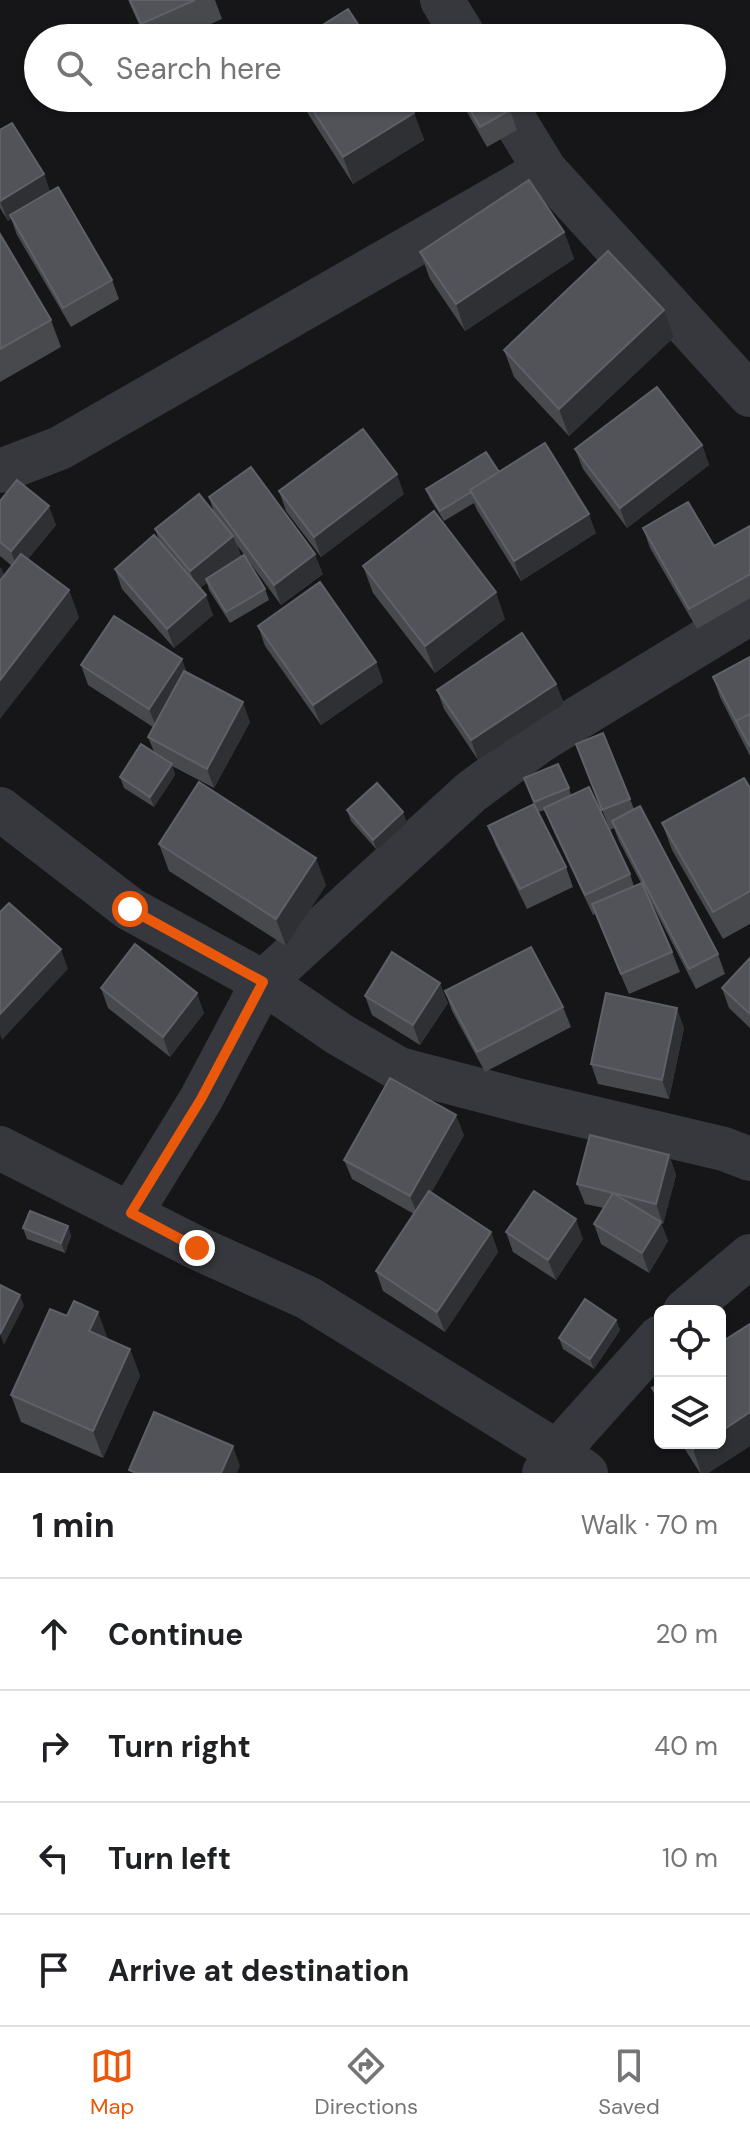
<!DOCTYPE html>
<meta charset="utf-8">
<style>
body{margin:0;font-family:"DM Sans",sans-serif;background:#f2f2f2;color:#202124}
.controls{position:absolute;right:24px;bottom:24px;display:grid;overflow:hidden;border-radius:12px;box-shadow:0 2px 6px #0004}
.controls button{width:72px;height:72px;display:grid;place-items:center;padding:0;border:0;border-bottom:2px solid #e0e0e0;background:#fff;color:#202124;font:40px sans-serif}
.stop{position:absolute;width:24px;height:24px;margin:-18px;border:6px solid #ea580c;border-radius:50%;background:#fff}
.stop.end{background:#ea580c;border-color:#fff;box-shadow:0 2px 8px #0008}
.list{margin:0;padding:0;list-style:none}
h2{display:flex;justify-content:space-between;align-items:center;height:104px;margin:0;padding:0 32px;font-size:34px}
h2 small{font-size:26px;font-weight:400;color:#757577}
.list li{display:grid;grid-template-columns:52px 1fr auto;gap:24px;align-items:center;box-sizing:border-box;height:112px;padding:0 32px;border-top:2px solid #e0e0e0}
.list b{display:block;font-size:30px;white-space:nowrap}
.list em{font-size:26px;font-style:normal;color:#757577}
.icon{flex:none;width:44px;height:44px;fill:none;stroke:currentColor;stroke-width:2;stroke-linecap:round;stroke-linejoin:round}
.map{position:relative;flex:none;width:750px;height:1473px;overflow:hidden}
.search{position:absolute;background:#fff;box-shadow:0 2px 6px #0004;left:24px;right:24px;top:24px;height:88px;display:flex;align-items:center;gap:20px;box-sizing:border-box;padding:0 28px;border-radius:44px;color:#757577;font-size:30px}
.sheet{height:552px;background:#fff}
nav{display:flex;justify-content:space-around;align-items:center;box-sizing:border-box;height:112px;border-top:2px solid #e0e0e0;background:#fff;font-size:22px;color:#757577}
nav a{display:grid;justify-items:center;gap:4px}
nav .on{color:#ea580c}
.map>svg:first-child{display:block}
</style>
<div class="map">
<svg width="750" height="1473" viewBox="0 0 750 1473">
<rect width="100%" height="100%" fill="#161618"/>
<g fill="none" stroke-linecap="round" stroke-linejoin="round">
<path stroke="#37383d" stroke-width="44" d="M442,0L465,38
M501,98L545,170L750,395
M0,471L60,448L545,170
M0,809L130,909L263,982L339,1034L399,1069L521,1101L724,1149L750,1159
M0,1148L197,1248L308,1298L557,1452L586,1473
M131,1213L201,1099L263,982L471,792L540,741L750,613
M685,1311L750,1256
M544,1473L557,1452L660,1337"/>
</g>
<path fill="#47494d" d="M128,0H215L222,19L180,38H145Z
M298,98H405L414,113L424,140L353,184Z
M459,98H503L510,110L517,130L487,147Z
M0,130L44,174L50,192L112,280L119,299L71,327L17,235L11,218L8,221L0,208Z
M564,232L574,259L465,331L430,279L420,252Z
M0,234L51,320L61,347L0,382Z
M664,310L674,337L569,436L514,377L504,350Z
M702,445L709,465L627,528L583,469L575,449Z
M499,472L596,533L521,581L477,510L474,503L444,521L430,499L426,489Z
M279,491L404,494L321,557L286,511Z
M209,497L323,574L281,605L237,545L241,556L235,560L265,589L269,600L230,623L209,590L207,583L200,588L213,615L174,648L122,589L115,569L160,543L155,529L214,513Z
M0,501L56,525L28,559L69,590L79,618L4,575L12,566L0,556Z
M750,526V598L697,629L650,548L643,528L714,546Z
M363,566L505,619L435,673L373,593Z
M258,626L376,662L383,682L321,725L265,646Z
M750,657V756L720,697L713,677Z
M81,665L187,672L250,722L214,788L172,766L175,775L154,807L124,788L120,777L154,752L148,737L153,727L88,685Z
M556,684L564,704L478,760L444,709L437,690Z
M576,744L630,799L634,809L718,954L725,974L696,989L647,894L672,952L680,972L629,994L595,914L593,915L552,828L545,810L538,812L566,867L573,887L527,909L496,846L488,826L537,809L524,778L569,788L571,795L630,874L634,886L641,883L619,841L614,828L610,830Z
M750,788V924L723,939L672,850L662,823Z
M347,810L407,823L377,850L351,821Z
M159,844L326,885L286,946L169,871Z
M750,958V1028L729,1008L722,988Z
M101,988L204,1013L170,1057L108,1008Z
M445,991L563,1007L571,1027L485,1072L452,1011Z
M365,996L448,1003L420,1045L372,1015Z
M684,1028L669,1099L598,1084L591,1064Z
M464,1135L431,1193L491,1232L498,1252L445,1332L383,1291L376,1271L414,1214L352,1179L344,1160Z
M669,1155L676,1175L663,1224L661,1223L668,1241L649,1273L601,1244L594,1224L604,1208L585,1204L577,1184Z
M68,1226L71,1236L65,1253L27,1239L23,1228Z
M506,1232L583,1239L556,1280L513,1252Z
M616,1320L620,1330L594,1369L563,1349L559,1338Z
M750,1324V1446L708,1473H700L681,1443H720Z
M108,1339L130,1349L140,1376L103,1458L21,1422L11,1395Z
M660,1383V1409L652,1388Z"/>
<path fill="#2f3033" d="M414,113L424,140L353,184L343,157Z
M44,174L51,194L8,221L0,201Z
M564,232L574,259L465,331L456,304Z
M664,310L674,337L569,436L559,409Z
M702,445L709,465L627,528L620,508Z
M397,474L404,494L321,557L314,537Z
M49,506L56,525L18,571L11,551Z
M589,514L596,533L521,581L514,561Z
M233,536L241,556L207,582L206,579L207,583L197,590L190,571Z
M315,554L323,574L281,605L274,585Z
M1,567L9,587L0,599V569Z
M69,590L79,618L0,719V680Z
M496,592L505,619L435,673L425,646Z
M206,595L213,615L174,648L167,629Z
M182,659L189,678L157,729L149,709Z
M376,662L383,682L321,725L313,705Z
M556,684L564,704L478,760L471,740Z
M243,702L250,722L214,788L207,769Z
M172,764L175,775L154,807L150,797Z
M403,812L407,823L377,850L373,840Z
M316,858L326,885L286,946L276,919Z
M61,949L68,969L2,1040L0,1034V1014Z
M440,983L448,1003L420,1045L413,1025Z
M197,993L204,1013L170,1057L163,1037Z
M677,1008L684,1028L669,1099L662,1080Z
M456,1115L464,1135L418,1216L410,1196Z
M669,1155L676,1175L663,1224L656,1204Z
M576,1219L583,1239L556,1280L548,1260Z
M661,1222L668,1241L649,1273L642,1253Z
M68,1226L71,1236L65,1253L61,1243Z
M491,1232L498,1252L445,1332L437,1312Z
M20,1295L24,1306L4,1345L0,1334Z
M98,1312L108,1339L89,1331Z
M616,1320L620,1330L594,1369L590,1359Z
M130,1349L140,1376L103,1458L93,1431Z
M750,1412V1446L708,1473H701L693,1449L702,1443H720V1432Z
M233,1446L240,1466L237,1473H221Z"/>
<path fill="#525359" stroke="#5f6168" stroke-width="2" d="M130,0H195L141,24Z
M348,9L367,38H302Z
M305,98H405L414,113L343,157Z
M463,98H503L510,110L480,127Z
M12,123L44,174L0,201V130Z
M529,180L564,232L456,304L420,252Z
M58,187L112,280L63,308L10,215Z
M0,234L51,320L0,349Z
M608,251L664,310L559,409L504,350Z
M657,387L702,445L620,508L575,449Z
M363,429L397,474L314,537L279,491Z
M545,443L589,514L514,561L470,490Z
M486,452L499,472L470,490L471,492L440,511L426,489Z
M251,467L315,554L274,585L209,497Z
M17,480L49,506L11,551L0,542V501Z
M199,494L233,536L190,571L155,529Z
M688,502L714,546L750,526V574L689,609L643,528Z
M434,511L496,592L425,646L363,566Z
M154,535L206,595L167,629L115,569Z
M21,554L69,590L0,680V581Z
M244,555L265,589L226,612L206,579Z
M320,582L376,662L313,705L258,626Z
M114,616L182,659L149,709L81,665Z
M522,633L556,684L471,740L437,690Z
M750,657V714L736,721L713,677Z
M184,671L243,702L207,769L148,737Z
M750,714V747L736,721Z
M603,733L630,799L602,810L576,744Z
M141,744L172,764L150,797L120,777Z
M558,764L569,788L534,802L524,778Z
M744,778L750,788V891L713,912L662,823Z
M199,782L316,858L276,919L159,844Z
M377,783L403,812L373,840L347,810Z
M589,787L630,874L585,895L544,808Z
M534,804L566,867L520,889L488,826Z
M640,806L718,954L689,969L612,821Z
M642,883L672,952L621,974L592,904Z
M9,903L61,949L0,1014V912Z
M135,944L197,993L163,1037L101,988Z
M531,947L563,1007L477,1052L445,991Z
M392,952L440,983L413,1025L365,996Z
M750,958V1014L722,988Z
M606,993L677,1008L662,1080L591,1064Z
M390,1078L456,1115L410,1196L344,1160Z
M590,1135L669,1155L656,1204L613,1193L661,1222L642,1253L594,1224L613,1193L577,1184Z
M429,1191L491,1232L437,1312L376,1271Z
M534,1191L576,1219L548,1260L506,1232Z
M30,1211L68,1226L61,1243L23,1228Z
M0,1285L20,1295L0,1334Z
M585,1299L616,1320L590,1359L559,1338Z
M74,1301L98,1312L89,1331L130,1349L93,1431L11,1395L50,1309L67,1316Z
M750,1324V1412L720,1432V1343Z
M660,1383V1400L652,1388Z
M154,1412L233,1446L221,1473H136L129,1470Z
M689,1443H702L693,1449Z"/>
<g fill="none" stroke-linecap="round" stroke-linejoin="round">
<path stroke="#ea580c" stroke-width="10" d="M130,909L263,982L201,1099L131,1213L197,1248"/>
</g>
</svg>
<div class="controls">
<button><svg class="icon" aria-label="locate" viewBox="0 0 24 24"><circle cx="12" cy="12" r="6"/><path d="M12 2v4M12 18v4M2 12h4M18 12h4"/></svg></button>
<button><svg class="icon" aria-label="layers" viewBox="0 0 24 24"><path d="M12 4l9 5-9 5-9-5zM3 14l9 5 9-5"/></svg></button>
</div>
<div class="stop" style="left:130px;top:909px"></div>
<div class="stop end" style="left:197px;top:1248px"></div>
<div class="search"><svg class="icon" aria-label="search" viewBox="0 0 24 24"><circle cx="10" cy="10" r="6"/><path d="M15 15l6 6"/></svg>Search here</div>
</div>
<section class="sheet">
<h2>1 min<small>Walk · 70 m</small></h2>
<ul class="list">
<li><svg class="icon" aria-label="ahead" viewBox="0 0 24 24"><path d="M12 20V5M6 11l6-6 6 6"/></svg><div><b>Continue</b></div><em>20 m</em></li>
<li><svg class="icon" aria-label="right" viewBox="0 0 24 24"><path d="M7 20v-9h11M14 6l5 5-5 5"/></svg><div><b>Turn right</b></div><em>40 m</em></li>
<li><svg class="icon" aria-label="left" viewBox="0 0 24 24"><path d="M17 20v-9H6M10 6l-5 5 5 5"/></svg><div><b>Turn left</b></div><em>10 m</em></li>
<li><svg class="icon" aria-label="arrive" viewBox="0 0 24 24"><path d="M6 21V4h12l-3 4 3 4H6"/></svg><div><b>Arrive at destination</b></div></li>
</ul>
</section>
<nav>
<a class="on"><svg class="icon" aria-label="map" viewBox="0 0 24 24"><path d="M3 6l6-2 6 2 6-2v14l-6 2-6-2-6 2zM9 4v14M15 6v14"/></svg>Map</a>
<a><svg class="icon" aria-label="directions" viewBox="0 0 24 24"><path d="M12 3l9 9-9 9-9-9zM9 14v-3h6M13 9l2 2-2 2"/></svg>Directions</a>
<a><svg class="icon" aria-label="saved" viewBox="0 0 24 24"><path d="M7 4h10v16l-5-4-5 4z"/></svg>Saved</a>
</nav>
